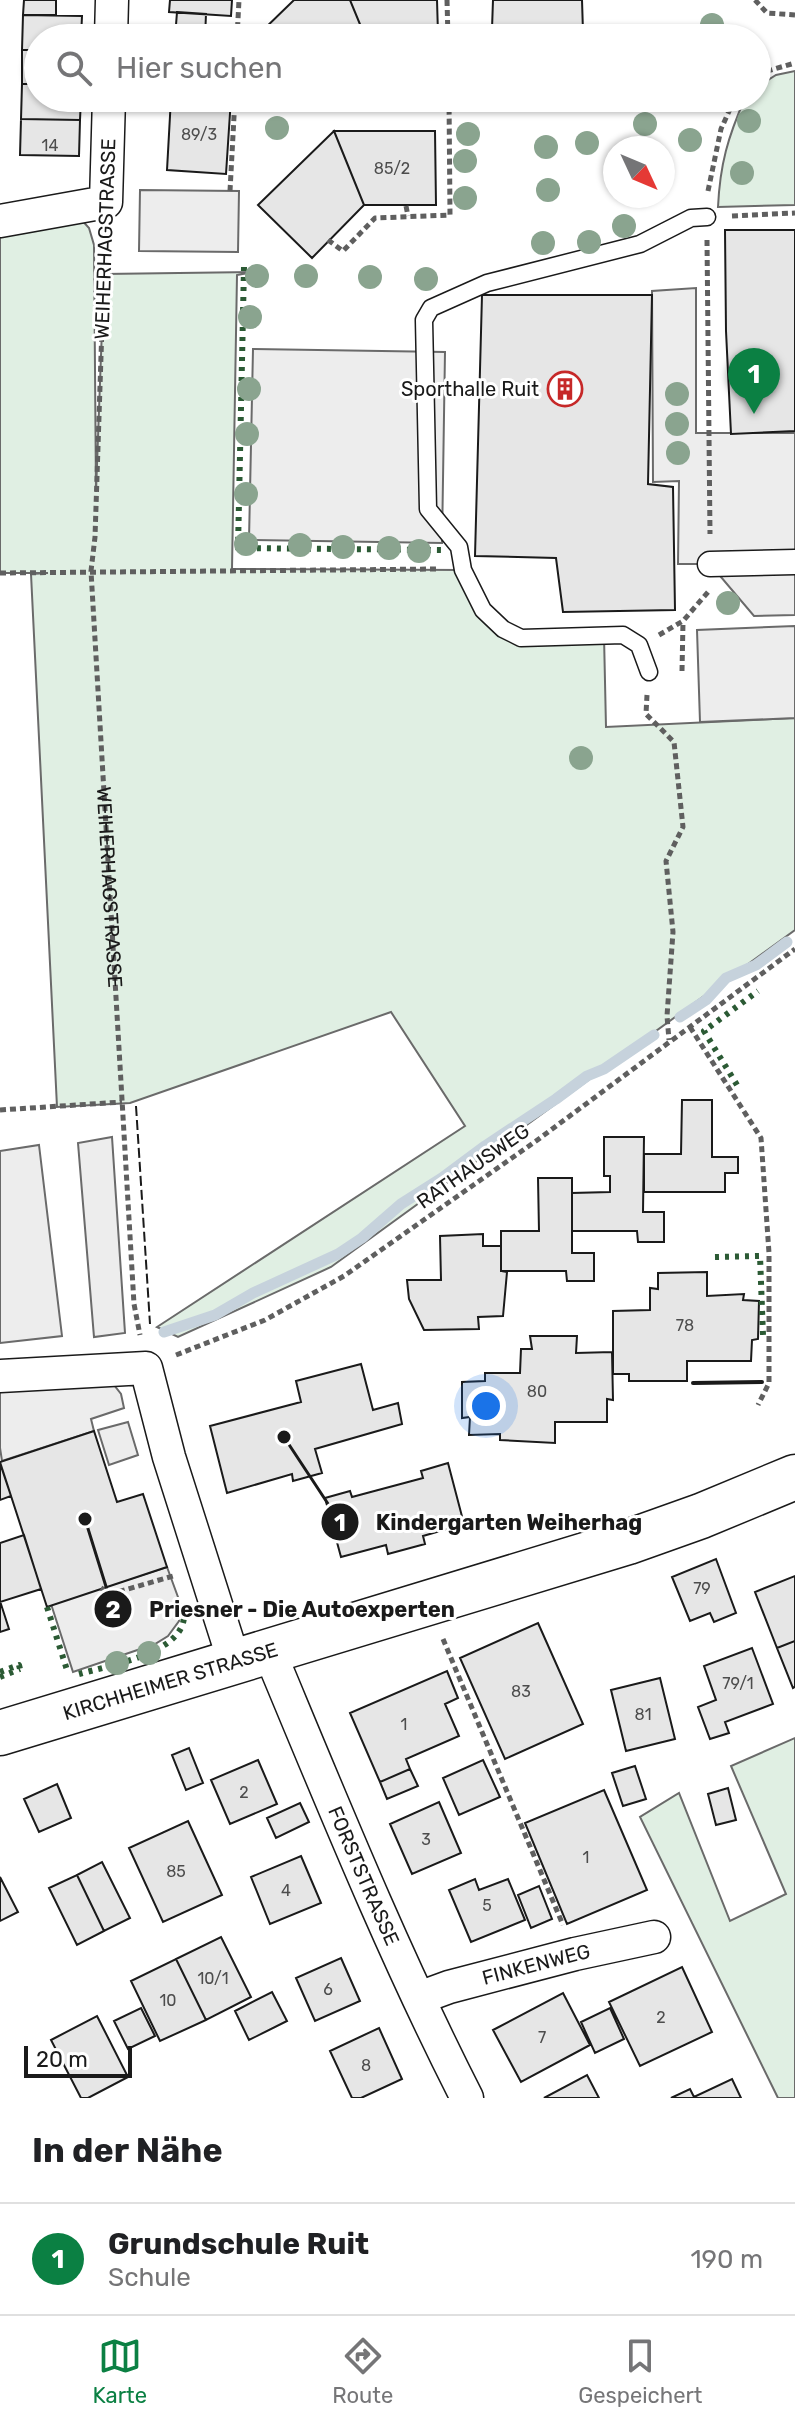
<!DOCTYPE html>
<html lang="de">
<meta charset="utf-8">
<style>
body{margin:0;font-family:Rubik,sans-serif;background:#f2f2f2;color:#202124}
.compass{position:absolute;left:603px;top:136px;width:72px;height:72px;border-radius:50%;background:#fff;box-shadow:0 2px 6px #0004;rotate:134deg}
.scale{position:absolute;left:24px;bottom:20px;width:108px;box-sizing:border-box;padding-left:8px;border:4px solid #1a1a1a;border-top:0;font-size:22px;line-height:28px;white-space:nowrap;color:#1a1a1a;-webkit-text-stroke:6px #fff;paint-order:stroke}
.you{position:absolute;left:486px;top:1406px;width:28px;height:28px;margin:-20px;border:6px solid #fff;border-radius:50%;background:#1a73e8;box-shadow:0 0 0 12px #1a73e833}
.badge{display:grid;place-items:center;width:52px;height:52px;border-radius:50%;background:#0b8043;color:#fff;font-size:26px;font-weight:700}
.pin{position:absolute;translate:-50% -66px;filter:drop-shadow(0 2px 4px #0008)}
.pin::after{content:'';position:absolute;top:42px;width:28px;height:24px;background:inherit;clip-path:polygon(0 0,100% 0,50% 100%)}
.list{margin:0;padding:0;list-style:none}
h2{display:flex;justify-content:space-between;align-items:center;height:104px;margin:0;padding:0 32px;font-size:34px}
h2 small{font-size:26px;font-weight:400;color:#757577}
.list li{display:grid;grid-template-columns:52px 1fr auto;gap:24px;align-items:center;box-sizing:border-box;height:112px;padding:0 32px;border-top:2px solid #e0e0e0}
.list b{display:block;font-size:30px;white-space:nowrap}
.list p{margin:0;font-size:26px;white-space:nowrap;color:#757577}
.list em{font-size:26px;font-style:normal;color:#757577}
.icon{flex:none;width:44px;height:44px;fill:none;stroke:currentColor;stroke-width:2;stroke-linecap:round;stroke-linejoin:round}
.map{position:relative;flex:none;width:795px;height:2098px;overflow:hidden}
.search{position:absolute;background:#fff;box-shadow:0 2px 6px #0004;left:24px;right:24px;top:24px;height:88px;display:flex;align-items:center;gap:20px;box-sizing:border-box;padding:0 28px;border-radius:44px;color:#757577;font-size:30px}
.sheet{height:216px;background:#fff}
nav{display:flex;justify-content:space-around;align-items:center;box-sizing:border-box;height:112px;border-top:2px solid #e0e0e0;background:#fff;font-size:22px;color:#757577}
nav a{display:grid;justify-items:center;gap:4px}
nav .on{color:#0b8043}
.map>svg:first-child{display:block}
</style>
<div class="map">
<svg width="795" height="2098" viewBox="0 0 795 2098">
<rect width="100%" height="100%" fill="#fff"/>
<path fill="#e0efe3" stroke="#6a6a6a" stroke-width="2" d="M795,71V205L718,207C720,164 728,137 745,98H757V87L776,75Z
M79,217L89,228L94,245L96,492L104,274L254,272L237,275L232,569L463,570L483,610L521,638L604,636L606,727L795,718V930L331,1267L178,1337L157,1327L465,1126L391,1012L130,1103L57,1107L31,574L48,573H0V230Z
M795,1738V2098H778L640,1817L679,1793L730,1921L786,1894L731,1766Z"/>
<path fill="#ededed" stroke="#6a6a6a" stroke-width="2" d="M140,190L239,191L238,252L139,251Z
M696,288V433H795V615L754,616L710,564H678L679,481L653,482L652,291Z
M253,349L445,352L442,543L249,540Z
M795,626V718L700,722L697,630Z
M112,1137L125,1333L94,1337L78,1143Z
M39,1145L62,1336L0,1343V1151Z
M114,1385L121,1394L124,1408L91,1419L94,1431L2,1461L0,1448V1391Z
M128,1422L138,1455L109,1465L98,1430Z
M167,1567L182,1608L179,1621L168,1636L155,1644L73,1672L51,1604Z"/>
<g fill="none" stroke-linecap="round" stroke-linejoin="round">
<path stroke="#c6d2dc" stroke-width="11" d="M680,1017L706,1000L726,978L756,965L787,942
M164,1332L215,1315L253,1293L338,1254L362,1238L401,1204L442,1178L485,1146L556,1099L587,1076L604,1069L654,1035"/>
</g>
<path fill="#e6e6e6" stroke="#1a1a1a" stroke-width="2" d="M24,0H56V15H23Z
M170,0H232L231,16L169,12Z
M294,0H350L364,34L361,38H263L259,34Z
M350,0H437L438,34H364Z
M493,0H582L583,32H539V28L492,29Z
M177,12L206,14L205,38H175Z
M23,15L82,16L81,38H38V50H22Z
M22,50H38V84H22Z
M22,84H38V98H81L80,120L21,119Z
M171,98H231L226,174L167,170Z
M21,119L80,120L79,156L20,155Z
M334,131L364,205L312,258L258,205Z
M334,131H435L436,205H364Z
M725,230H795V431L731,434L726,331Z
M482,295H652L648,484L673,487L675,610L563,612L556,558L475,556Z
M682,1100H712V1157H738V1173H725V1192H644V1154H681Z
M604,1137H644L643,1212H664V1242H638L637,1231H572V1193L610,1192V1176H604Z
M538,1178H572V1253H594V1281H567L566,1271H501V1231H539Z
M483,1234V1246H501V1271L507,1272L503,1316L478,1317L479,1329L424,1330L409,1299L407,1280H441L440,1236Z
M707,1272V1296L744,1294L743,1300L759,1301L758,1339L752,1340L751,1361H687V1381H629V1374H613V1311L650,1310V1288L658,1289V1273Z
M530,1336H577L576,1353L612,1352L613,1400L607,1399V1422H555V1443L500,1440V1434L469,1435L470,1417L462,1418V1382L485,1381V1373H520L521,1349H532Z
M361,1364L373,1410L398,1403L402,1424L315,1449L322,1473L293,1481L292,1474L227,1493L210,1426L301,1402L296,1381Z
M94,1431L117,1502L143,1494L167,1567L47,1607L0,1462Z
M0,1463L11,1496L0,1500Z
M448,1463L464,1524L423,1536L425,1544L388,1554L386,1545L341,1557L325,1498L350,1491L352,1497L423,1478L421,1471Z
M24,1535L41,1589L0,1602V1543Z
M716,1559L736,1613L714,1622L710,1613L690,1621L672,1577Z
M795,1576V1641L777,1648L755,1592Z
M0,1601L9,1629L0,1632Z
M538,1623L583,1724L505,1759L460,1658Z
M795,1641V1687L793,1688L777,1648Z
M752,1648L773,1704L725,1722L729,1733L710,1739L698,1707L716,1700L704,1666Z
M447,1671L458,1698L445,1704L459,1736L406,1759L410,1769L380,1782L350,1713Z
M660,1678L675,1739L626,1751L611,1690Z
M189,1748L203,1783L186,1790L172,1755Z
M258,1760L277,1804L230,1824L211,1780Z
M483,1760L500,1797L459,1815L443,1778Z
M635,1766L646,1799L623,1806L612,1773Z
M410,1769L418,1786L387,1799L380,1782Z
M57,1784L71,1818L39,1832L24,1799Z
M728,1788L736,1820L716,1825L708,1794Z
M604,1790L647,1890L567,1924L525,1823Z
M439,1802L461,1853L412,1874L390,1824Z
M300,1803L309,1822L276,1838L267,1818Z
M188,1821L222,1895L163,1922L129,1848Z
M301,1856L321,1903L270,1924L251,1877Z
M102,1862L130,1918L104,1931L77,1875Z
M77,1875L104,1931L77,1945L49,1888Z
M0,1877L18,1912L0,1921Z
M475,1879L479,1890L508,1879L525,1920L471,1942L449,1890Z
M539,1886L552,1919L531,1928L518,1895Z
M221,1937L251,1997L206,2020L176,1959Z
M341,1958L360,2001L315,2021L296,1978Z
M176,1959L206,2020L160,2041L131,1981Z
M682,1967L712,2032L640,2066L609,2002Z
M272,1992L287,2021L249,2040L235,2011Z
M563,1993L590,2045L521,2082L493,2030Z
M141,2008L155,2036L128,2049L114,2021Z
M610,2008L624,2039L595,2053L581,2022Z
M97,2016L128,2077L88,2098H81L51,2040Z
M379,2028L402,2079L361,2098H352L330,2051Z
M587,2075L599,2098H544Z
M732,2079L741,2098H671L690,2089L694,2097Z"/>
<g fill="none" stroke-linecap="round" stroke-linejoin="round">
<g stroke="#1a1a1a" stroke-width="19">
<path id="service" d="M649,672L639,645L623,635L521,638L503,629L483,610L463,570L459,547L428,509L424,320L431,308L487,283L640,244L691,218L707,217"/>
</g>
<g stroke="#1a1a1a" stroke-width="27">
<path id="pedestrian" d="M710,564L795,562"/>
</g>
<g stroke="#1a1a1a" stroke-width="35">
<g id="minor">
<path d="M111,38L112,0"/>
<path d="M0,221L106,202L109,98"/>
<path d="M0,1376L146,1368L169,1457L234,1661"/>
<path id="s2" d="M269,1651C332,1802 393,1953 467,2098"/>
<path id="s3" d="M419,1998L449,1987L575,1954L654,1937"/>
</g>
</g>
<g stroke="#1a1a1a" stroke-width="47">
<g id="secondary">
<path id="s4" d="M0,1733L628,1542L701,1516L795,1477"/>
</g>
</g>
<g stroke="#5f5f5f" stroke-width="5" stroke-dasharray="6 4" stroke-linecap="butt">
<path d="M447,0L448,38"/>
<path d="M755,0L767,13L795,15"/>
<path d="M413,33L414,38"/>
<path d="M237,38L239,0"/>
<path d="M757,74L795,63"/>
<path d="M230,191L235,98"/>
<path d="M708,191L721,129L735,98"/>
<path d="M406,206L408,216"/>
<path d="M732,216L795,213"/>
<path id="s1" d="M105,236L95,537L91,571L134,1304L140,1335"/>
<path d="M328,240L343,251L375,218L450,215L449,98"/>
<path d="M707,240L710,534"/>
<path d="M0,573L439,569"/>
<path d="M659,635L683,621L708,592"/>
<path d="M682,671L683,622"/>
<path d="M647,695L646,714L674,742L683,827L666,861L673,932L667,1016L669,1040"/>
<path d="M690,1027L761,1138L769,1253V1383L758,1405"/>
<path d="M0,1110L122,1102"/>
<path d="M176,1355L265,1320L344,1276L536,1141L795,949"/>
<path d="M101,1588L111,1594L173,1576"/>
<path d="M443,1639L563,1925"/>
</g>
<use href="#service" stroke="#fff" stroke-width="16"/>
<use href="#pedestrian" stroke="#fff" stroke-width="24"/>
<use href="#minor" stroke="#fff" stroke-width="32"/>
<use href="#secondary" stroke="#fff" stroke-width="44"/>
<path stroke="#2b5a34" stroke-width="6" stroke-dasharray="4 6" stroke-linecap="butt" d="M244,267L238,548L442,550
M737,1085L704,1031L758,991
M715,1257L760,1256L763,1335
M47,1607L67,1670
M0,1672L19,1665L20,1669
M79,1674C107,1666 167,1656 181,1628C184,1623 184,1616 185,1610
M0,1677L20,1669"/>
<path stroke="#1a1a1a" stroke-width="2" stroke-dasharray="10 4" stroke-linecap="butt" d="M136,1106L150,1324"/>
<path stroke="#1a1a1a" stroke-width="4" d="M693,1383L762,1382"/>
</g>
<g fill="#8aa48f">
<circle cx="712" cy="25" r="12"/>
<circle cx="749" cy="121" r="12"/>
<circle cx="645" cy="124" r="12"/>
<circle cx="277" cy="128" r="12"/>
<circle cx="468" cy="134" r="12"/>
<circle cx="690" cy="140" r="12"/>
<circle cx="587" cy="143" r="12"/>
<circle cx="546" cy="147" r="12"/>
<circle cx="465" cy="161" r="12"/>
<circle cx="742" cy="173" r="12"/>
<circle cx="548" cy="190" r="12"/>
<circle cx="465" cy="198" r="12"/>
<circle cx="624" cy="226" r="12"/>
<circle cx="589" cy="242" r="12"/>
<circle cx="543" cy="243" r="12"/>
<circle cx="257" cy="276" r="12"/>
<circle cx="306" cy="276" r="12"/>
<circle cx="370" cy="277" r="12"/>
<circle cx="426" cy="279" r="12"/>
<circle cx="250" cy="317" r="12"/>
<circle cx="249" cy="389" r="12"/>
<circle cx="677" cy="394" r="12"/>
<circle cx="677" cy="424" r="12"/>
<circle cx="247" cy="434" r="12"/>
<circle cx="678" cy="453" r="12"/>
<circle cx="246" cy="494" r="12"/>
<circle cx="246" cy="544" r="12"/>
<circle cx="300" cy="545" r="12"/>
<circle cx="343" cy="547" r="12"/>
<circle cx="389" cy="548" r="12"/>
<circle cx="419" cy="551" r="12"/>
<circle cx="728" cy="603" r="12"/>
<circle cx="581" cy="758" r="12"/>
<circle cx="149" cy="1653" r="12"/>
<circle cx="117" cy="1663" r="12"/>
</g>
<defs>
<g id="building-ring" transform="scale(1.8)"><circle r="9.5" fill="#fff" stroke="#c62828" stroke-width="1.5"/><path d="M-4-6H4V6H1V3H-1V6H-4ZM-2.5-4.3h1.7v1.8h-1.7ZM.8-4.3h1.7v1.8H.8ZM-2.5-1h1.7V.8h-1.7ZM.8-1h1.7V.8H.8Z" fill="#c62828"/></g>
</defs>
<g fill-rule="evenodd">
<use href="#building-ring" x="565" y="389"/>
</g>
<g text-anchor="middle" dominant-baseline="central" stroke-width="6" stroke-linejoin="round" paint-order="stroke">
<g font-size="16" fill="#4d4d4d">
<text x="199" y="134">89/3</text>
<text x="50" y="145">14</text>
<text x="392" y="168">85/2</text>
<text x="685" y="1325">78</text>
<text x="537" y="1391">80</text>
<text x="702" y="1588">79</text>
<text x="738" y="1683">79/1</text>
<text x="521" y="1691">83</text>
<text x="643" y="1714">81</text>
<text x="404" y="1724">1</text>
<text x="244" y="1792">2</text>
<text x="426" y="1839">3</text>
<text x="586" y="1857">1</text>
<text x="176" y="1871">85</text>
<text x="286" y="1890">4</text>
<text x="487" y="1905">5</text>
<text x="213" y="1978">10/1</text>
<text x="328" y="1989">6</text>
<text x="168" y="2000">10</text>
<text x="661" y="2017">2</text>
<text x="542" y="2037">7</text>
<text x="366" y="2065">8</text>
</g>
<g font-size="20" fill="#1a1a1a" stroke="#fff">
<text transform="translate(105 239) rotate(-88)">WEIHERHAGSTRASSE</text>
<text stroke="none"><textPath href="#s1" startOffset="652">WEIHERHAGSTRASSE</textPath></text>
<text transform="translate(473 1166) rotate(-35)">RATHAUSWEG</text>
<text stroke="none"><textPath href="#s4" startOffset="178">KIRCHHEIMER STRASSE</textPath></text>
<text stroke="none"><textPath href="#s2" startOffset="244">FORSTSTRASSE</textPath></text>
<text stroke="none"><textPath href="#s3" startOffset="122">FINKENWEG</textPath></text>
</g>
<g font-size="20" fill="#1a1a1a" stroke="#fff" text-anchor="end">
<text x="539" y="389">Sporthalle Ruit</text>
</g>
</g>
<path fill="none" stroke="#1a1a1a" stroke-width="3" d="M284 1437L340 1522M85 1519L113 1609"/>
<g fill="#1a1a1a" stroke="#fff" stroke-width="3">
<circle cx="284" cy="1437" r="8"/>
<circle cx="85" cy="1519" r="8"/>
<circle cx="340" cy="1522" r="20"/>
<circle cx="113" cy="1609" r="20"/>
</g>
<g font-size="24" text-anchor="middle" font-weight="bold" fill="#fff">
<text x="340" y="1531">1</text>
<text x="113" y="1618">2</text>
</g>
<g font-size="22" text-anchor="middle" font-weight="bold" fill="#1a1a1a" stroke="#fff" stroke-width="6" stroke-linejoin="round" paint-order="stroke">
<text x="509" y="1530">Kindergarten Weiherhag</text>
<text x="302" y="1617">Priesner - Die Autoexperten</text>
</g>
</svg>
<svg class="compass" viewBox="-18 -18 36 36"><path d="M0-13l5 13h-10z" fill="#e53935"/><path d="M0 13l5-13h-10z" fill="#757577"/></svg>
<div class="scale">20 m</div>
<div class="you"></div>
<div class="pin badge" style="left:754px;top:414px">1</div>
<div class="search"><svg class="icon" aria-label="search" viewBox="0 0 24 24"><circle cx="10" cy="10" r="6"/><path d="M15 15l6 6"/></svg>Hier suchen</div>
</div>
<section class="sheet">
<h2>In der Nähe<small></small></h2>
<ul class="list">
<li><span class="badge">1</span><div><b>Grundschule Ruit</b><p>Schule</p></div><em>190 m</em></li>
</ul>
</section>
<nav>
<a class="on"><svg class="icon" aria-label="map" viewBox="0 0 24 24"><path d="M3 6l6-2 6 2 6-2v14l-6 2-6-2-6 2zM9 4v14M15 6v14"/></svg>Karte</a>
<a><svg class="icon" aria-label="directions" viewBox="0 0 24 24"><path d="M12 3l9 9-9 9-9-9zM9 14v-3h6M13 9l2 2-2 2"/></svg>Route</a>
<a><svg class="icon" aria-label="saved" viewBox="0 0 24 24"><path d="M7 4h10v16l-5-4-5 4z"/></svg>Gespeichert</a>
</nav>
